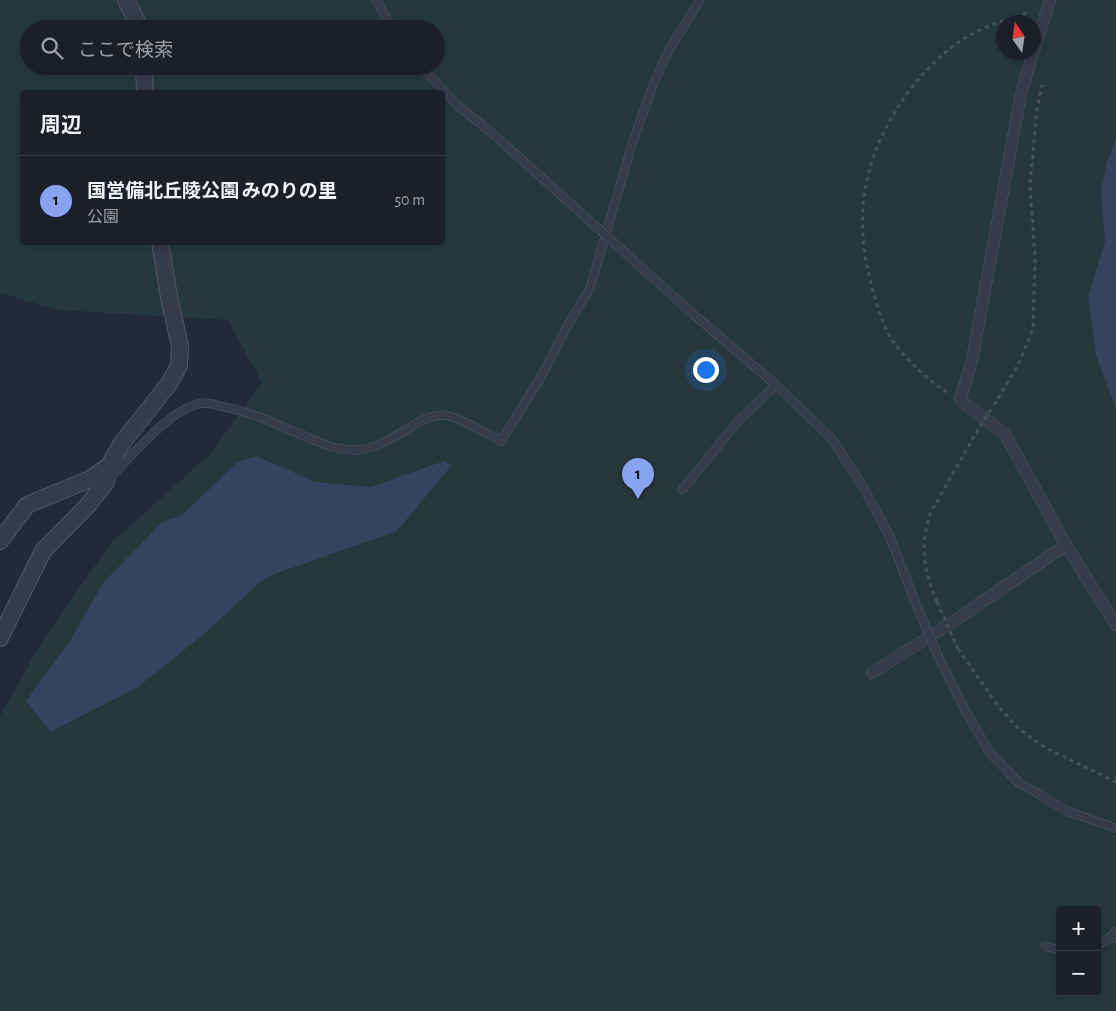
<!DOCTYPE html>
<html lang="ja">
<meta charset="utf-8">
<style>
body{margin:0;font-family:"Alegreya Sans","Noto Sans JP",sans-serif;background:#272c35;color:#f1f3f6}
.controls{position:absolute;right:15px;bottom:15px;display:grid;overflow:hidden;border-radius:5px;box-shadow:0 2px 8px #0003}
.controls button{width:45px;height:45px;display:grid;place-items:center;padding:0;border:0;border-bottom:1px solid #383d46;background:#1a1f29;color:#f1f3f6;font:25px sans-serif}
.compass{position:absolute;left:996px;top:15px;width:45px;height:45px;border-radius:50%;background:#1a1f29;box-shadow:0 2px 8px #0003;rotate:347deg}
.you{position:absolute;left:705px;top:369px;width:18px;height:18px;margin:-12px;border:4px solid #fff;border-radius:50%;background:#1a73e8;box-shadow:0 0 0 8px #1a73e833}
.badge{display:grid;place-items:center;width:32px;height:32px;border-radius:50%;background:#88a4f1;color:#111;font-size:16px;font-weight:700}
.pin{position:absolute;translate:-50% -41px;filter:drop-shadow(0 1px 2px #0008)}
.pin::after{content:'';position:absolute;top:26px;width:18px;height:15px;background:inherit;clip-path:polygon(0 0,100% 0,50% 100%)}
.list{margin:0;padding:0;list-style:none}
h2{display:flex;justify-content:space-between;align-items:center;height:65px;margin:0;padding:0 20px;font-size:21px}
h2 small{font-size:16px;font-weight:400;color:#9fa2a8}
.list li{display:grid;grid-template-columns:32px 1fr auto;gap:15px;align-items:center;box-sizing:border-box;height:90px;padding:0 20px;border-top:1px solid #383d46}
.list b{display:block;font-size:19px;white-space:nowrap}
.list p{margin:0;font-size:16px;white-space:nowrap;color:#9fa2a8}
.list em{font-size:16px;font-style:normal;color:#9fa2a8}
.icon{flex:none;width:28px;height:28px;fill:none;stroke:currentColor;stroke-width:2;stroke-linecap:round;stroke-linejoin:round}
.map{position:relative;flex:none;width:1116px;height:1011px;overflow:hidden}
.search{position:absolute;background:#1a1f29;box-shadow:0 2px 8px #0003;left:20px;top:20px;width:425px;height:55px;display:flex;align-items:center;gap:12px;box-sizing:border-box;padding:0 18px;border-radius:28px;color:#9fa2a8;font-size:19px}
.panel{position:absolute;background:#1a1f29;box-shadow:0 2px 8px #0003;left:20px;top:90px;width:425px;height:155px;border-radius:5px}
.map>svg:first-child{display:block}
</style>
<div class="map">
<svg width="1116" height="1011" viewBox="0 0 1116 1011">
<rect width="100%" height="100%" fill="#222937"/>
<path fill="#27383c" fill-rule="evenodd" d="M0,0H1116V1011H0V716L43,640L110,544L210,454L262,383L228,320L58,310L0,293ZM1004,22H1034V52H1004ZM29,29H436V66H29ZM22,92H442V242H22ZM1060,910H1097V992H1060Z"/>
<path fill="#36425e" d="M1116,138V409L1096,355L1088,296L1105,242L1101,192L1107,162Z
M257,456L315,482L371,487L444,461L451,466L397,531L269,576L257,585L204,634L138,687L51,732L26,701L70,641L103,583L162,522L182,515L238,462Z"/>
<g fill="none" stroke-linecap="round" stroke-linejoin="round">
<g stroke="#535866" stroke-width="9">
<path id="service" d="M376,0L393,29
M421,66L457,105L492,133
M692,313L776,385L832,439L862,485L889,535L918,609
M109,479C132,456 172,405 205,403C210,403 216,405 220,406C248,411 269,421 295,432C314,440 334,451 356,450C387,450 417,415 442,415C454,414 489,435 501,441L541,377L570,321L590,288L633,141L653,85L669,50L700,0
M682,490L739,420L776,385
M939,658L966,712L990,753L1018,782L1067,811L1116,828
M1097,945L1110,938L1116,931
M1045,946L1060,950"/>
</g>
<g stroke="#535866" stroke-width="12">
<path id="pedestrian" d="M1034,51L1050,0
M1033,52L1021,94L972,360L960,400L1005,434L1066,545L1116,625
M872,673L957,619L1066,545"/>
</g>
<g stroke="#535866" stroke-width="18">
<path id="minor" d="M126,0L137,22L139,29
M144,66L145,92
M109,466L122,443L168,385L179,366L180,346L169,297L160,242
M0,541L27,505L90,479L109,466L106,482L88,505L43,551L0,638"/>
</g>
<path stroke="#445358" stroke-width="3" stroke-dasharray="4 4" stroke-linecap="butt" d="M947,392C927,380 906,359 892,340C882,325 876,301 871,284C852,211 865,151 909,91C926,69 946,49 970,35C989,25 1010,18 1030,12
M994,405L1018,365L1033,329L1035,258L1030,184L1037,109L1042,85
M937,602C924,570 919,546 931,512L976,433
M958,649L999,707L1016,726L1031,738L1048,749L1116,782"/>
<use href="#service" stroke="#363b48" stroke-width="8"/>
<use href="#pedestrian" stroke="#363b48" stroke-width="11"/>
<use href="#minor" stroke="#363b48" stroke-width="16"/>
<g stroke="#535866" stroke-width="9" stroke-linecap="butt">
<path id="service-bridge" d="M492,133L692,313
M918,609L939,658"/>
</g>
<path stroke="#445358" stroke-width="3" stroke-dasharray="4 4" stroke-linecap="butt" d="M976,433L993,406
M937,602L958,649"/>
<use href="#service-bridge" stroke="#363b48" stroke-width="8"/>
</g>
</svg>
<div class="controls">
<button>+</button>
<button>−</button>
</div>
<svg class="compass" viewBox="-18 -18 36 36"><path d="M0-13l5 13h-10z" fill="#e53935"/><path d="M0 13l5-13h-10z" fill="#9fa2a8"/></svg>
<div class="you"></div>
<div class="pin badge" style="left:638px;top:499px">1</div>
<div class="search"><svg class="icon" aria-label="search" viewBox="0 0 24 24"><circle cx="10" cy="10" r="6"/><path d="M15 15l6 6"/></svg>ここで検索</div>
<section class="panel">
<h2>周辺<small></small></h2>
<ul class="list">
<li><span class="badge">1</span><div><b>国営備北丘陵公園 みのりの里</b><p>公園</p></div><em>50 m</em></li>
</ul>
</section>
</div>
